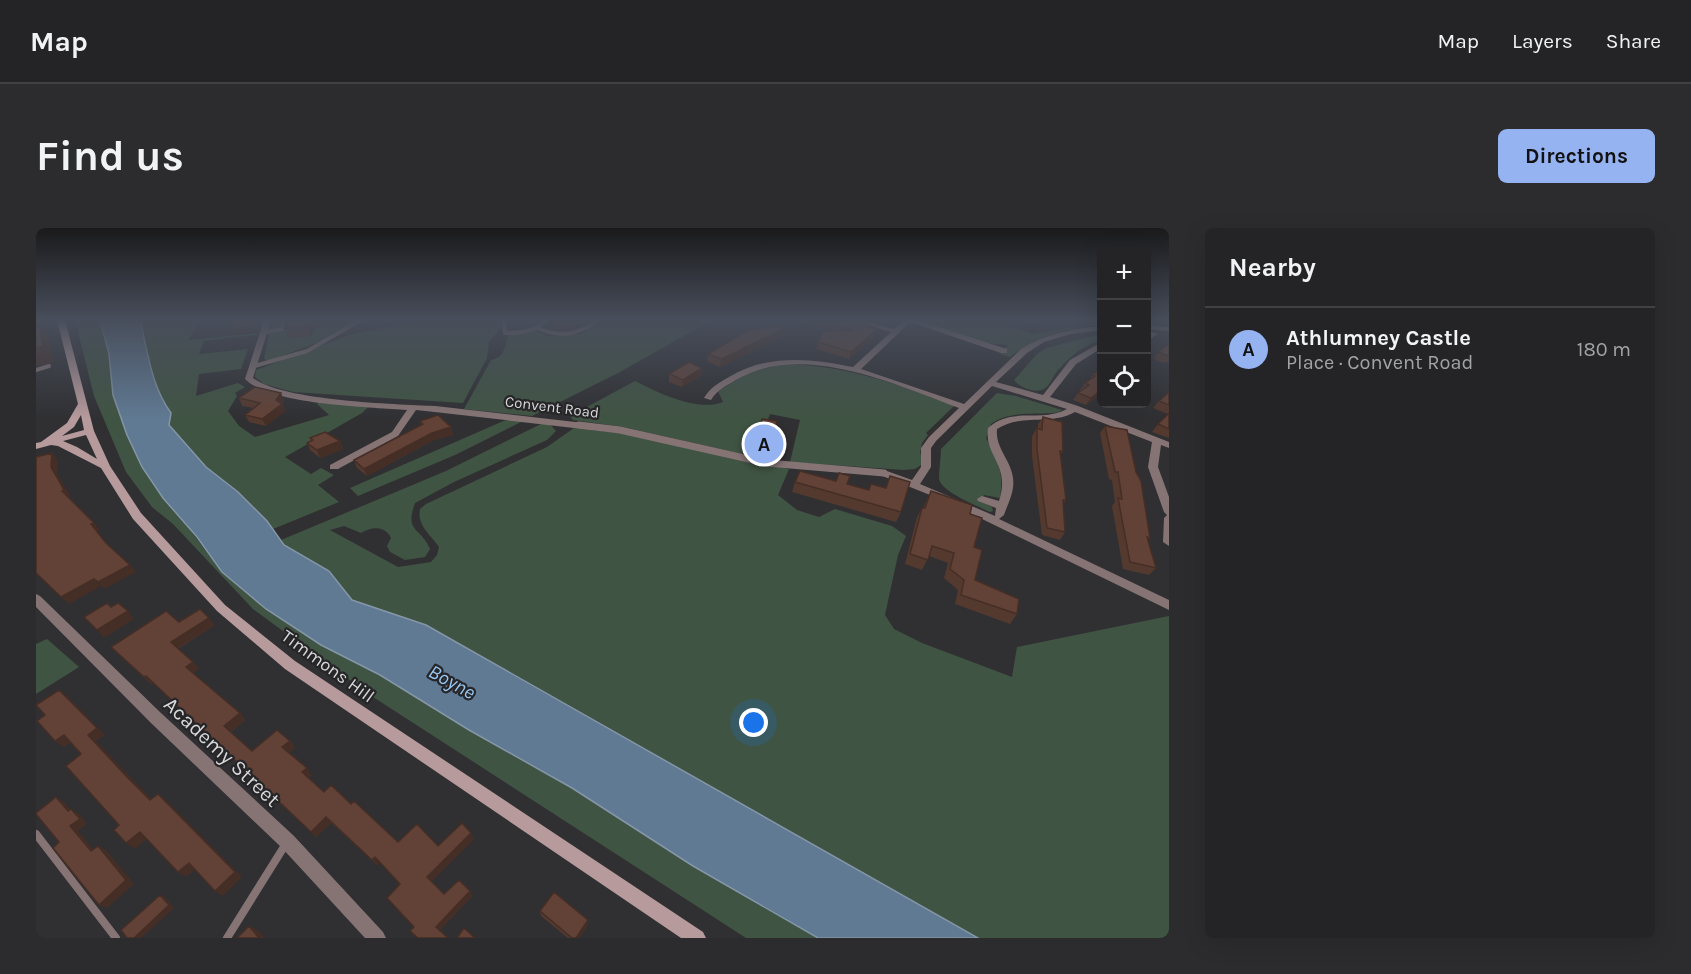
<!DOCTYPE html>
<meta charset="utf-8">
<style>
body{margin:0;font-family:Karla,sans-serif;background:#2c2c2e;color:#f1f3f6}
.controls{position:absolute;right:18px;top:18px;display:grid;overflow:hidden;border-radius:9px;box-shadow:0 6px 24px #0002}
.controls button{width:54px;height:54px;display:grid;place-items:center;padding:0;border:0;border-bottom:2px solid #414143;background:#242426;color:#f1f3f6;font:30px sans-serif}
.you{position:absolute;left:718px;top:495px;width:21px;height:21px;margin:-15px;border:4px solid #fff;border-radius:50%;background:#1a73e8;box-shadow:0 0 0 9px #1a73e833}
.badge{display:grid;place-items:center;width:39px;height:39px;border-radius:50%;background:#95b2f1;color:#111;font-size:20px;font-weight:700}
.pin{position:absolute;translate:-50% -50%;border:3px solid #fff;box-shadow:0 2px 6px #0006}
.list{margin:0;padding:0;list-style:none}
h2{display:flex;justify-content:space-between;align-items:center;height:78px;margin:0;padding:0 24px;font-size:26px}
h2 small{font-size:20px;font-weight:400;color:#a3a4a7}
.list li{display:grid;grid-template-columns:39px 1fr auto;gap:18px;align-items:center;box-sizing:border-box;height:84px;padding:0 24px;border-top:2px solid #414143}
.list b{display:block;font-size:22px;white-space:nowrap}
.list p{margin:0;font-size:20px;white-space:nowrap;color:#a3a4a7}
.list em{font-size:20px;font-style:normal;color:#a3a4a7}
.icon{flex:none;width:33px;height:33px;fill:none;stroke:currentColor;stroke-width:2;stroke-linecap:round;stroke-linejoin:round}
.map{position:relative;flex:none;width:1133px;height:710px;overflow:hidden;border-radius:9px}
header{display:flex;align-items:center;gap:36px;box-sizing:border-box;height:84px;padding:0 30px;background:#242426;border-bottom:2px solid #414143}
header strong{font-size:28px}
nav{display:flex;gap:33px;margin-inline-start:auto;font-size:21px}
.intro{display:flex;align-items:center;justify-content:space-between;box-sizing:border-box;height:144px;padding:0 36px}
h1{margin:0;font-size:42px}
.button{padding:15px 27px;border-radius:9px;background:#95b2f1;color:#111;font-size:21px;font-weight:700}
main{display:flex;gap:36px;padding:0 36px}
aside{flex:1;background:#242426;border-radius:9px;box-shadow:0 6px 24px #0002}
.map>svg:first-child{display:block}
</style>
<header>
<strong>Map</strong>
<nav><a>Map</a><a>Layers</a><a>Share</a></nav>
</header>
<div class="intro"><h1>Find us</h1><a class="button">Directions</a></div>
<main>
<div class="map">
<svg width="1133" height="710" viewBox="0 0 1133 710">
<rect width="100%" height="100%" fill="#303033"/>
<path fill="#405443" d="M39,92H64L73,126L77,167L91,207L106,239L186,344L230,381L285,417L344,447L433,502L536,560L657,638L782,710H710L334,467L217,381L137,296L116,279L90,244L58,168Z
M104,92H165L152,112L222,105L221,107L168,113L163,126L212,121L205,141L163,146L160,168L202,155L209,159L199,165L201,168L192,183L203,198L219,209L293,187L281,176L284,173L333,178L326,185L249,229L275,246L285,240L298,247L282,257L303,274L237,301L202,264L170,239L133,197L135,185C115,157 111,124 104,92Z
M236,92H321L280,115L233,133L228,131Z
M383,92H465V100L453,114L451,130L427,175L257,164L228,156L219,149L220,142L313,107Z
M565,92H676L582,145L496,188L428,181L455,132C468,130 469,119 472,107L498,102L511,108L545,106Z
M881,92H959L996,106L1065,94L1066,97C1033,99 999,108 974,129L964,126L972,117L950,115Z
M1065,106V113C1047,116 1030,132 1019,146C1016,151 1013,158 1008,161C999,166 983,159 978,152L1000,127L1010,120Z
M745,136C804,136 864,156 918,178L890,205L892,207L886,215L884,225L889,232L888,235L879,241L868,242L754,234L764,192L734,186L729,199L721,198L715,222H708L706,226L588,199L537,192L534,188L599,153C622,165 662,184 687,174L682,163L711,146Z
M961,165L980,168L1026,182C1017,190 978,179 955,196L950,210C962,233 968,243 964,270L948,267L944,273L956,279L957,283L954,284C942,278 903,263 903,250C903,240 905,231 905,221Z
M472,191L487,193L419,227L322,268L314,260Z
M509,194L513,195L520,203L511,212L418,254L379,275C368,305 385,299 394,321L389,329L369,332L354,324L351,318L355,310C349,297 335,299 325,305L308,298L294,302L362,339L395,334L401,327L403,319C394,306 381,298 384,281L390,276L511,219L538,200L583,205L753,241L742,267L761,282L783,289L799,281L856,298L870,308L862,327L849,387L858,401L886,415L976,449L981,419L1133,388V710H942L390,397L316,373L293,343L248,318L245,312L410,243Z
M11,411L43,439L0,466V416Z"/>
<path fill="#607a93" stroke="#8496a8" stroke-width="1.5" d="M64,92H104C112,124 115,158 135,185L133,197L170,239L202,264L231,293L248,317L293,343L316,372L390,397L942,710H782L657,638L536,560L433,502L344,447L285,417L230,381L186,344L161,309L127,270L106,239L91,207L77,167L73,126Z"/>
<g fill="none" stroke-linecap="round" stroke-linejoin="round">
<path stroke="#867475" stroke-width="4" d="M468,92L469,105C482,105 502,103 510,92
M501,100C524,110 542,107 562,92
M226,105L246,101L249,92
M215,139L271,123L325,92
M0,142L13,138"/>
<path stroke="#867475" stroke-width="8" d="M0,606L80,710
M191,710L251,614"/>
<path stroke="#867475" stroke-width="6" d="M399,181L556,199"/>
<path stroke="#867475" stroke-width="7" d="M543,197L584,202L731,235L848,245"/>
<path fill="#867475" fill-rule="evenodd" d="M228,92H235L217,150C248,173 358,176 399,178L403,181L399,184L380,182L362,208L302,241H294V237L356,204L371,182C334,179 234,177 209,151Z
M813,92H824L858,101L868,92H881L971,121V125H965L880,96L873,95L825,141L928,176L985,121C1010,105 1037,101 1066,98V102L1035,106L1008,114L991,125L960,154L1007,167L1034,132L1066,114V120L1040,136L1014,169L1042,178L1133,214V220L1125,217L1122,239L1133,269V318L1127,314L1128,290L1131,287L1128,284L1112,239L1116,214L1039,184C1014,198 985,185 961,201C959,220 975,232 977,250C979,263 972,275 968,287L963,291L1133,372V382L909,273L844,247L843,245L848,242L876,252L885,239V220L893,209L923,180C858,156 766,113 700,152C690,158 681,162 675,172L668,170C674,160 682,155 693,149C731,126 774,130 817,139L855,104ZM956,158L1031,181C1006,195 975,178 952,200C948,229 975,236 963,273L946,268L941,271L942,273L960,280L959,288L884,256L895,239V220L900,213Z
M1110,97L1133,99V103L1110,101Z
M1115,104L1122,106L1110,113V107Z"/>
<path fill="#867475" fill-rule="evenodd" d="M0,366L4,368L125,485L258,608L347,704L350,710H329L246,620L115,495L0,379Z"/>
<path fill="#b69a9c" fill-rule="evenodd" d="M21,92H29L58,203L74,238L105,285L189,377L259,433L667,704L670,710H645L249,441L181,383L97,291L65,240L22,218L15,217L0,221V215L5,214L31,195L42,176ZM45,187L48,202L26,208L38,199ZM50,207L61,231L41,219L27,213Z"/>
</g>
<path fill="#54392f" d="M251,92H288L286,99L278,100L275,108L252,110L248,100Z
M516,92H546V97L539,100L517,101Z
M761,92H830L832,97L840,108L813,131L780,121L782,114L796,103Z
M984,92H1010L1005,95H987Z
M748,101L747,108L684,139L671,133L672,126Z
M1133,116V133L1129,135L1117,131L1122,124Z
M666,140V147L646,159L633,154V146Z
M1065,140V166L1050,177L1037,172L1049,155L1053,153L1056,147Z
M1133,164V210L1116,204L1122,196L1132,186L1117,180L1123,173Z
M203,170L248,172L246,176L249,183L230,198L213,194L209,187L218,180L206,178Z
M1007,189L1027,224L1024,227L1030,272L1027,276L1029,304L1024,312L1006,307L996,228V208L1001,200L1002,201V196Z
M726,191L741,193L733,227L717,224Z
M384,193L415,199L417,207L398,212L331,248L321,240L318,232L385,197Z
M1069,198L1114,310L1112,312L1120,340L1113,347L1087,341L1076,278L1079,274L1076,252L1073,251L1064,205Z
M274,210L304,213L307,221L284,230L274,222L271,215L275,212Z
M854,248L865,284L860,294L756,264L759,254L800,253L833,262L849,260Z
M895,263L934,286L938,319L939,352L981,386L974,396L919,376L922,362L908,350L912,335L893,328L886,342L869,336L881,289L886,280H887Z
M179,397L142,421L157,434L163,441L157,445L204,485L209,492L195,504L216,523L254,513L259,519L253,525L276,547L272,550L288,564L315,576L362,614L402,618L438,611L395,653L408,666L434,663L436,668L404,702L378,699L364,657L344,634L341,637L295,595L280,609L117,455L115,456L75,419Z
M504,683L552,697L543,710H532L505,688Z"/>
<path fill="#452e26" d="M0,92H5L6,100L12,108L18,134L0,138Z
M213,92H218L213,105L198,107L195,101Z
M274,92H275L278,100L275,108L272,98Z
M284,92H288L286,99Z
M538,92H546V97L539,100Z
M748,101L747,108L684,139L685,131Z
M842,101L840,108L813,131L815,124Z
M666,140V147L646,159L647,152Z
M1065,162V166L1050,177L1055,170Z
M245,165L248,172L245,176L249,183L230,198L226,191L240,172Z
M415,199L417,207L398,212L331,248L328,241L396,205Z
M304,213L307,221L284,230L281,222Z
M16,225L22,232L21,246L35,269L32,270L26,263L15,239Z
M58,295L64,302L61,304L55,296Z
M94,337L100,344L68,361L62,354Z
M58,351L65,358L33,376L25,369Z
M92,383L98,391L68,410L61,402Z
M173,390L179,397L141,421L135,414Z
M157,434L163,441L156,446L150,439Z
M110,448L117,455L115,456L108,449Z
M23,462L32,469L69,507L60,513L122,578L114,572L52,507Z
M204,485L209,492L194,504L188,498Z
M28,507L37,513L28,519L19,513Z
M254,513L259,519L252,526L246,519Z
M271,540L276,547L272,551L266,544Z
M122,566L130,572L206,649L187,668L179,663Z
M20,569L28,574L40,588L32,583Z
M35,581L43,586L51,596L42,603L63,628L55,623L34,598Z
M290,589L295,595L280,609L275,604Z
M104,604L113,609L99,621L90,615Z
M435,605L438,611L395,654L391,649Z
M62,618L70,622L98,656L71,680L63,677Z
M339,629L344,634L341,637L336,632Z
M153,635L161,640L150,649L142,644Z
M434,663L436,668L403,703L400,699Z
M124,667L129,669L138,680L105,710H98Z
M552,692V697L543,710H540Z
M213,698L224,704L229,710H223Z"/>
<path fill="#624237" stroke="#452e26" stroke-width="1.5" d="M198,92H213L210,99L195,101Z
M251,92H274L272,98L248,100Z
M784,92H830L833,93L829,96L842,101L815,124L782,114L787,103H819Z
M0,94H2L7,118L0,120Z
M747,97L748,101L685,131L672,126L712,102Z
M1133,116V128L1122,124Z
M653,134L666,140L647,152L633,146Z
M1065,141V162L1055,170L1042,165L1053,157L1049,155L1059,148L1056,147Z
M219,159L245,165L240,172L246,176L226,191L209,187L224,175L203,170Z
M1133,164V177L1123,173Z
M1133,185V201L1122,196Z
M402,187L415,199L396,205L328,241L318,232L387,196L384,193Z
M1007,189L1026,194L1027,224L1024,223L1030,272H1027L1029,304L1011,300L1001,221V200L1006,202Z
M726,191L741,193L735,220L719,217Z
M1069,198L1091,202L1100,244L1105,253L1114,310L1111,309L1120,340L1094,334L1082,270L1086,271L1082,244H1079Z
M289,204L304,213L281,222L271,215L277,212L274,210Z
M16,225L15,239L28,262L26,263L58,295L55,296L70,315L94,337L62,354L58,351L25,369L0,345V229Z
M764,243L800,253L803,245L814,248L811,256L833,262L835,256L850,260L854,248L874,254L865,284L759,254Z
M895,263L936,277L934,286L946,290L938,319L946,322L939,352L983,371L981,386L925,367L928,352L914,341L918,325L896,318L892,332L874,326L886,280H889Z
M71,375L75,379L82,375L92,383L61,402L48,389Z
M164,381L173,390L135,414L157,434L150,439L204,485L188,498L216,523L241,502L254,513L246,519L271,540L266,544L288,564L295,557L315,576L318,573L362,614L381,596L402,618L426,595L435,605L391,649L408,666L423,652L434,663L400,699L412,710H382L374,703L378,699L351,670L364,656L339,629L336,632L290,589L275,604L110,448L108,449L75,419L130,383L143,394Z
M23,462L61,500L52,507L91,549L114,572L122,566L199,644L179,663L153,635L142,644L104,604L90,615L78,602L83,597L30,538L45,526L28,507L19,513L1,493L9,487L0,477Z
M20,569L32,583L35,581L44,591L34,598L55,623L62,618L90,652L63,677L17,620L23,614L0,586V585Z
M518,664L552,692L540,710H536L504,683Z
M124,667L133,677L98,710H91L85,702Z
M213,698L223,710H201Z
M428,700L439,710H421Z"/>
<linearGradient id="sky" x2="0" y2="1"><stop stop-color="#1a1a1c"/><stop offset="0.48" stop-color="#484e5b"/><stop offset="1" stop-color="#484e5b" stop-opacity="0"/></linearGradient>
<rect width="1133" height="191" fill="url(#sky)"/>
<g text-anchor="middle" dominant-baseline="central" stroke-width="4.5" stroke-linejoin="round" paint-order="stroke">
<g font-size="15" fill="#d8d8da" stroke="#262629">
<text transform="translate(516 179) rotate(7)">Convent Road</text>
</g>
<g font-size="18" fill="#d8d8da" stroke="#262629">
<text transform="translate(292 438) rotate(36)">Timmons Hill</text>
</g>
<g font-size="20" font-style="italic" fill="#98c7f3" stroke="#262629">
<text transform="translate(416 454) rotate(29)">Boyne</text>
</g>
<g font-size="21" fill="#d8d8da" stroke="#262629">
<text transform="translate(186 524) rotate(43)">Academy Street</text>
</g>
</g>
</svg>
<div class="controls">
<button>+</button>
<button>−</button>
<button><svg class="icon" aria-label="locate" viewBox="0 0 24 24"><circle cx="12" cy="12" r="6"/><path d="M12 2v4M12 18v4M2 12h4M18 12h4"/></svg></button>
</div>
<div class="you"></div>
<div class="pin badge" style="left:728px;top:216px">A</div>
</div>
<aside>
<h2>Nearby<small></small></h2>
<ul class="list">
<li><span class="badge">A</span><div><b>Athlumney Castle</b><p>Place · Convent Road</p></div><em>180 m</em></li>
</ul>
</aside>
</main>
